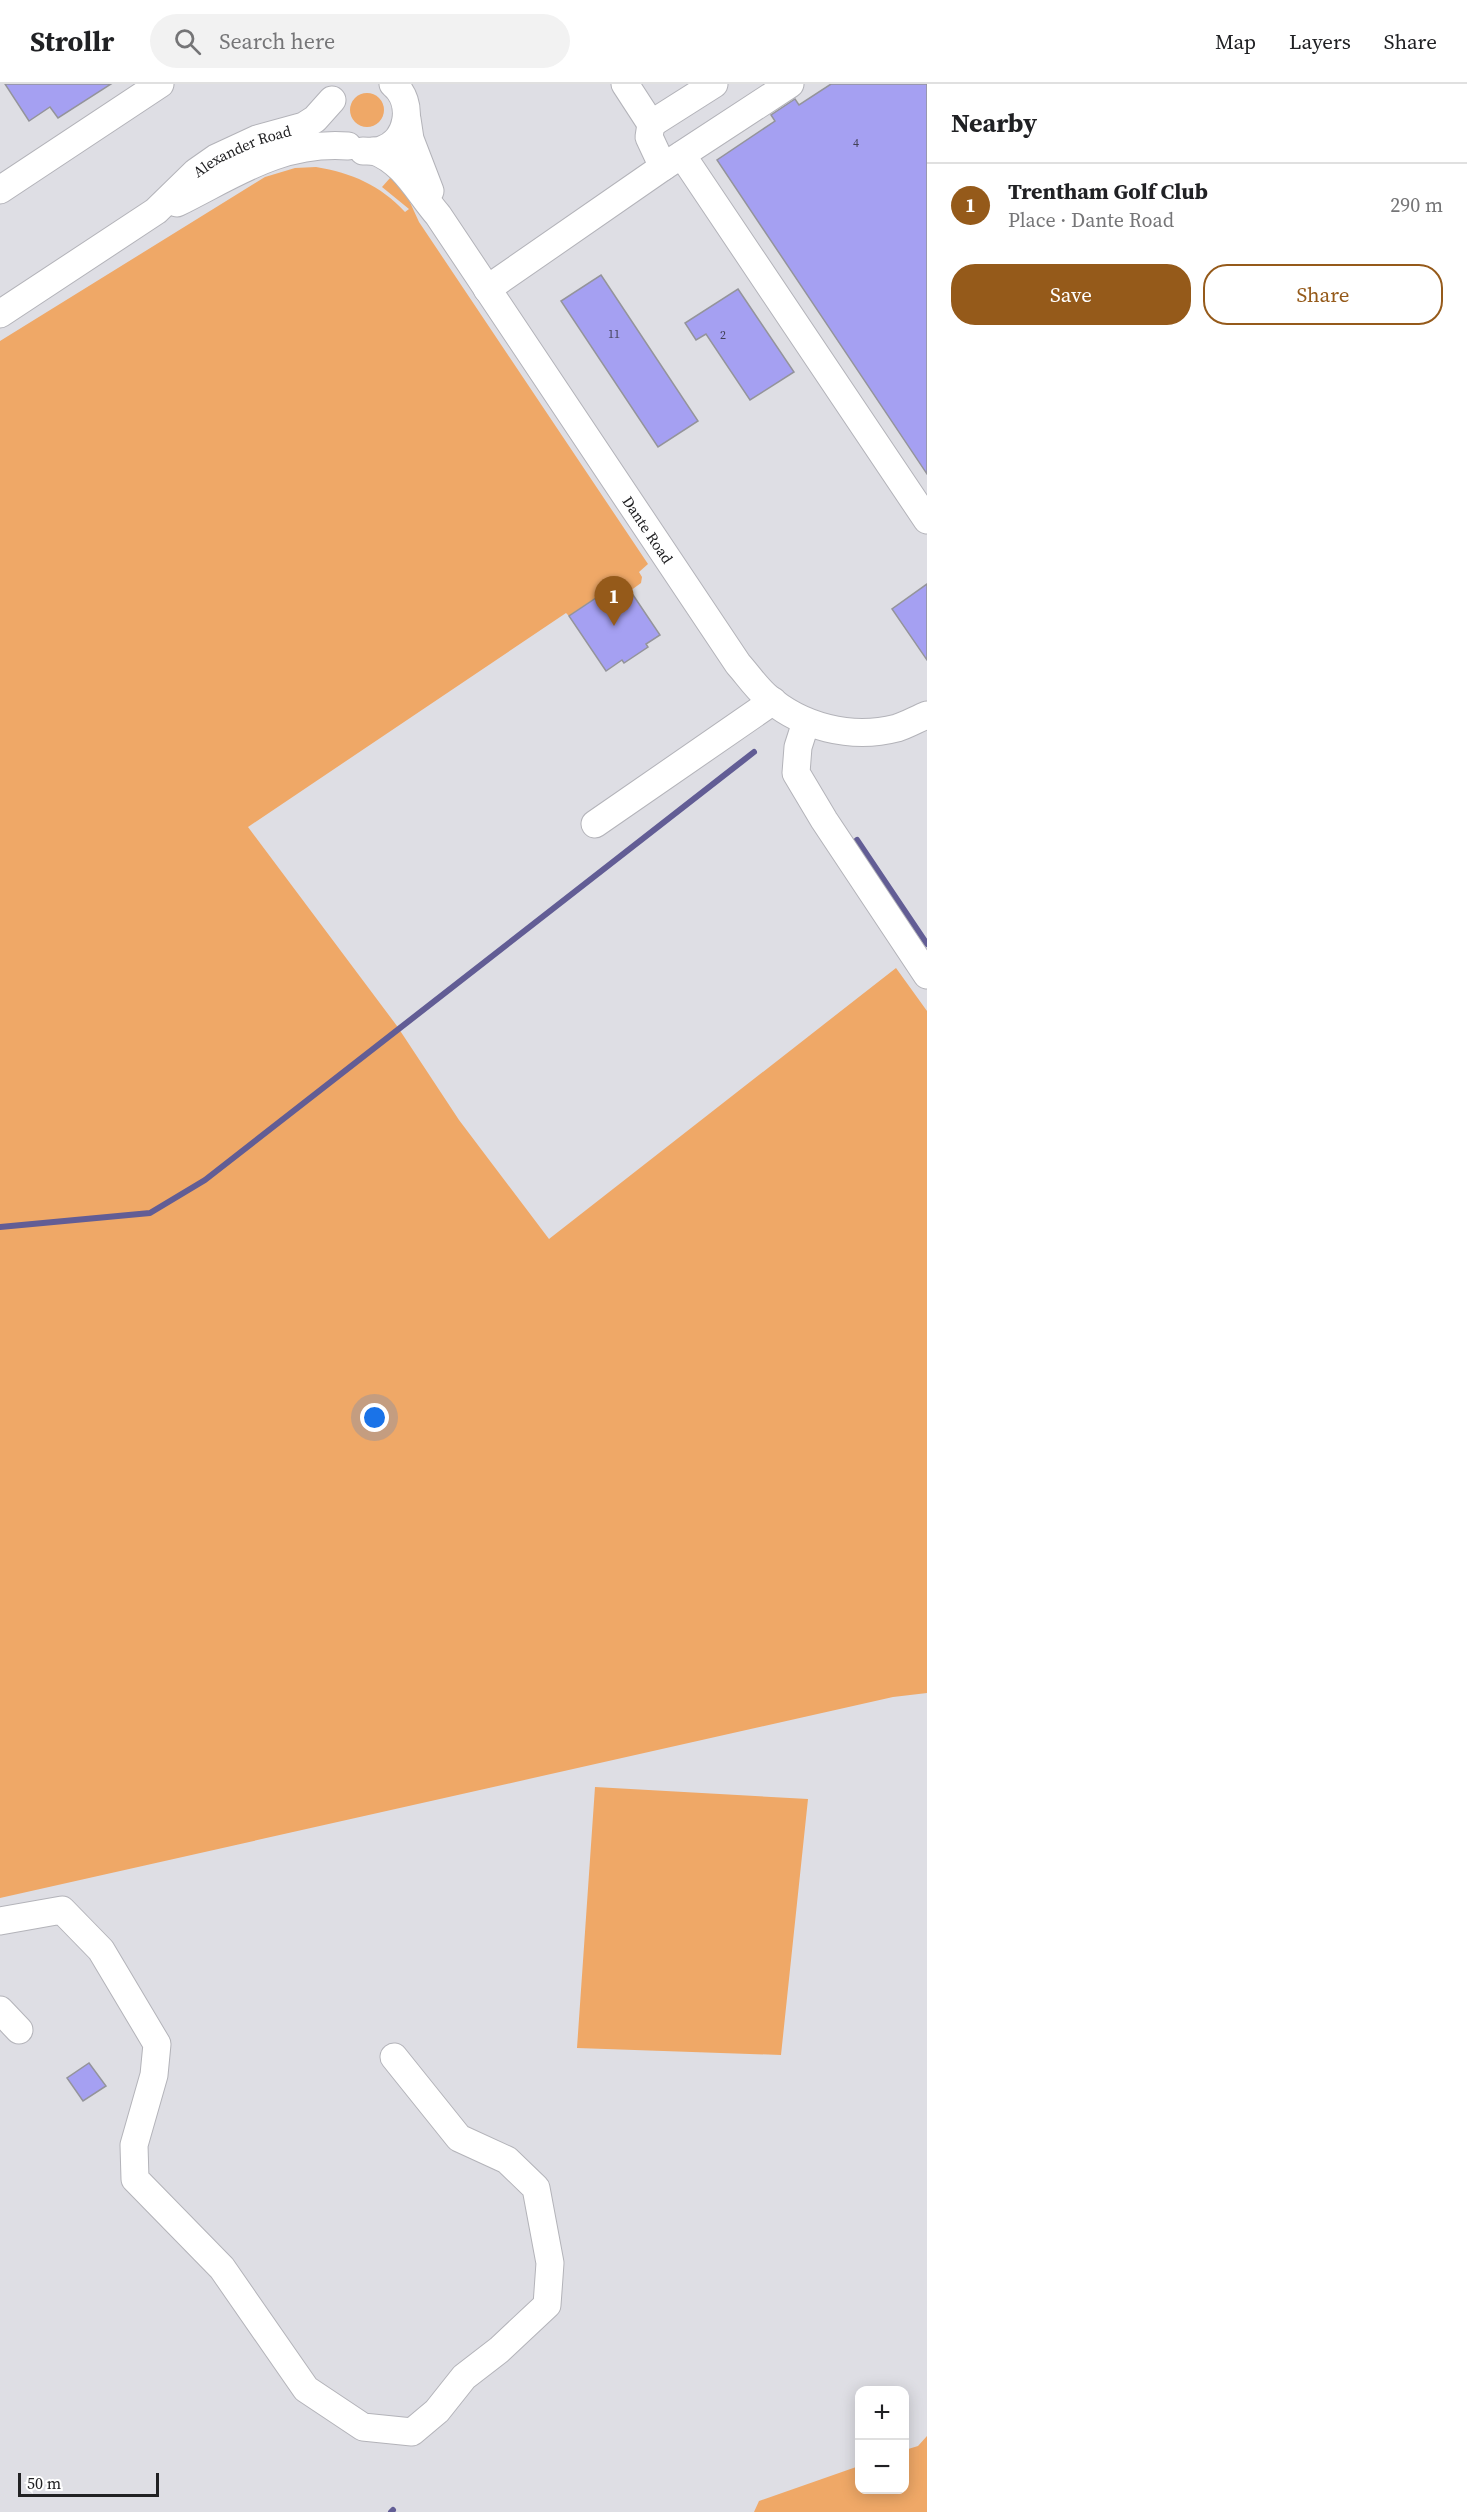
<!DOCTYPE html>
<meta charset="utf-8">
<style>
body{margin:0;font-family:"Source Serif 4",serif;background:#f2f2f2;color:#202124}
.controls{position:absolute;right:18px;bottom:18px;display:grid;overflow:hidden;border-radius:12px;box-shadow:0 3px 15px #0003}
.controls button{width:54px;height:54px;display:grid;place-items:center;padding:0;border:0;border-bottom:2px solid #e0e0e0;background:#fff;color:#202124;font:30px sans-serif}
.scale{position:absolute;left:18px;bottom:15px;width:141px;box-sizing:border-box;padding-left:6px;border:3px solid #212123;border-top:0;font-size:16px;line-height:21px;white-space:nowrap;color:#212123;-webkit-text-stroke:4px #fff;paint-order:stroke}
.you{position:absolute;left:375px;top:1334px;width:21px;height:21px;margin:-15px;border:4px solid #fff;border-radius:50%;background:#1a73e8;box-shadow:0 0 0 9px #1a73e833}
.badge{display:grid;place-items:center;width:39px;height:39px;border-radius:50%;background:#955a1a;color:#fff;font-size:20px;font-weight:700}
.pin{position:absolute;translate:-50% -50px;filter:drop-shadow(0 2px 3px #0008)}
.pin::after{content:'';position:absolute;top:32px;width:21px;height:18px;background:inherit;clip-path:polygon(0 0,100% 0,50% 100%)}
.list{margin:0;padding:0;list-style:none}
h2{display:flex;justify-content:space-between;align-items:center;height:78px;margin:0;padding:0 24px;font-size:26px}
h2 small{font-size:20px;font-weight:400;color:#757577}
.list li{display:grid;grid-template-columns:39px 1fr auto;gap:18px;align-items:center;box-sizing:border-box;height:84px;padding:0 24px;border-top:2px solid #e0e0e0}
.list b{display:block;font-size:22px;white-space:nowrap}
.list p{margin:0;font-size:20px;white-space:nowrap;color:#757577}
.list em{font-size:20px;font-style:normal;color:#757577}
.actions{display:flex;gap:12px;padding:18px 24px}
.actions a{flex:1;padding:14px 0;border:2px solid #955a1a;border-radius:24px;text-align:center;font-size:21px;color:#955a1a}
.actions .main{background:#955a1a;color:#fff}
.icon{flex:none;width:33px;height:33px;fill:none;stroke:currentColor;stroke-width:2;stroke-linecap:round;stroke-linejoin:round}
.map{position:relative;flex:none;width:927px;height:2428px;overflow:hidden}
header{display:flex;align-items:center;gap:36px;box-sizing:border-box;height:84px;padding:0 30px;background:#fff;border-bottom:2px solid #e0e0e0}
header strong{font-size:28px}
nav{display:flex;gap:33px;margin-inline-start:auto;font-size:21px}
.search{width:420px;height:54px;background:#f2f2f2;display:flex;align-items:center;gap:15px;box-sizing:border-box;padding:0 21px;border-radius:33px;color:#757577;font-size:22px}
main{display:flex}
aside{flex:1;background:#fff}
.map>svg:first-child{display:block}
</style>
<header>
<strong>Strollr</strong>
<div class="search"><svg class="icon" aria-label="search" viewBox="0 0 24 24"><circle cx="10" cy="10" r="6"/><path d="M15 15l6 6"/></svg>Search here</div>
<nav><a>Map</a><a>Layers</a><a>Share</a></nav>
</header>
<main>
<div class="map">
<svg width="927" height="2428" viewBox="0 0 927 2428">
<rect width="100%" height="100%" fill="#dedee4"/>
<path fill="#efa867" d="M350 26a17 17 0 1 1 34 0a17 17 0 1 1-34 0Z
M316,83C352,89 380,101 405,128L409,125L382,103L390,94L396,93L403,103L419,138L648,480L639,488L642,493L641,499L630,507L623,496L569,532L566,529L248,743L397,942L459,1036L549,1155L896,884L927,927V1609L893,1613L0,1814V257L265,93L295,84Z
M595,1703L808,1715L781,1971L577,1964Z
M927,2352V2428H754L759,2417L859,2382L860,2406H904L905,2366L918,2362Z"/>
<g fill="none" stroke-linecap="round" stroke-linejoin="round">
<path stroke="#625d95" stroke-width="6" d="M857,756L927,860
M0,1143L150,1129L205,1096L754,668
M391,2428L393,2426"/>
</g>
<path fill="#a5a0f2" stroke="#94949a" stroke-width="1.5" d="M5,0H111L58,34L50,23L29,37Z
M831,0H927V390L717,76L775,37L771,31L795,15L799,21Z
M601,191L698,337L658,363L561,217Z
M738,205L794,288L750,316L706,250L696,256L685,239Z
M623,496L660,551L646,560L648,563L624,579L622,576L606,587L569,532Z
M927,500V576L892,525Z
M89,1979L106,2002L83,2017L67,1994Z"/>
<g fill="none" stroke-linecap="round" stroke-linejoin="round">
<g stroke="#b3b3b9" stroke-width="29">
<g id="minor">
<path d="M625,0L651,40L714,0"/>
<path d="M407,35L410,55L430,107"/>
<path d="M651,40L649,53L663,83"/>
<path d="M363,67C369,67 375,68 381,66C409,57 415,18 393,0"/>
<path id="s1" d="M374,67C404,78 418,108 438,131L738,580C747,590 755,602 766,612C801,643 851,656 897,644C907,641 917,635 927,631"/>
<path d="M682,71L927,436"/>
<path d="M0,106L160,0"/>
<path d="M177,119C234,91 280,57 348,62"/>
<path d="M487,205L663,83L790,0"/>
<path id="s2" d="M0,230L156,127L196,88L216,74L257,55L304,42L315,35L332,16"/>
<path d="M806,638L798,663L796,689L824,736L927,891"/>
<path d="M595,740L773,617"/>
<path d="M0,1837L62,1826L101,1866L157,1960L154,1991L134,2061L135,2095L222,2184L306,2305L363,2343L412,2348L437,2327L464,2293L499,2266L547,2221L550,2179L536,2104L507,2076L459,2054L394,1973"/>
<path d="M0,1926L19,1946"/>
</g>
</g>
<use href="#minor" stroke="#fff" stroke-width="27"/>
</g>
<g text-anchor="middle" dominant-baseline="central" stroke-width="5" stroke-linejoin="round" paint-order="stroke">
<g font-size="12" fill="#424157">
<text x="856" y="59">4</text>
<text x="614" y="250">11</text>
<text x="723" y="251">2</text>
</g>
<g font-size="15" fill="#212123" stroke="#fff">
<text stroke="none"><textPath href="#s2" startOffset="294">Alexander Road</textPath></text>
<text stroke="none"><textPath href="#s1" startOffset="470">Dante Road</textPath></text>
</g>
</g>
</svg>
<div class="controls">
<button>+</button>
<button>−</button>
</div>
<div class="scale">50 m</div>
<div class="you"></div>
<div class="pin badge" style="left:614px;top:542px">1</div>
</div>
<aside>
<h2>Nearby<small></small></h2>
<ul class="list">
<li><span class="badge">1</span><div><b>Trentham Golf Club</b><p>Place · Dante Road</p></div><em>290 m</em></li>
</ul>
<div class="actions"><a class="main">Save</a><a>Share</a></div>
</aside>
</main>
